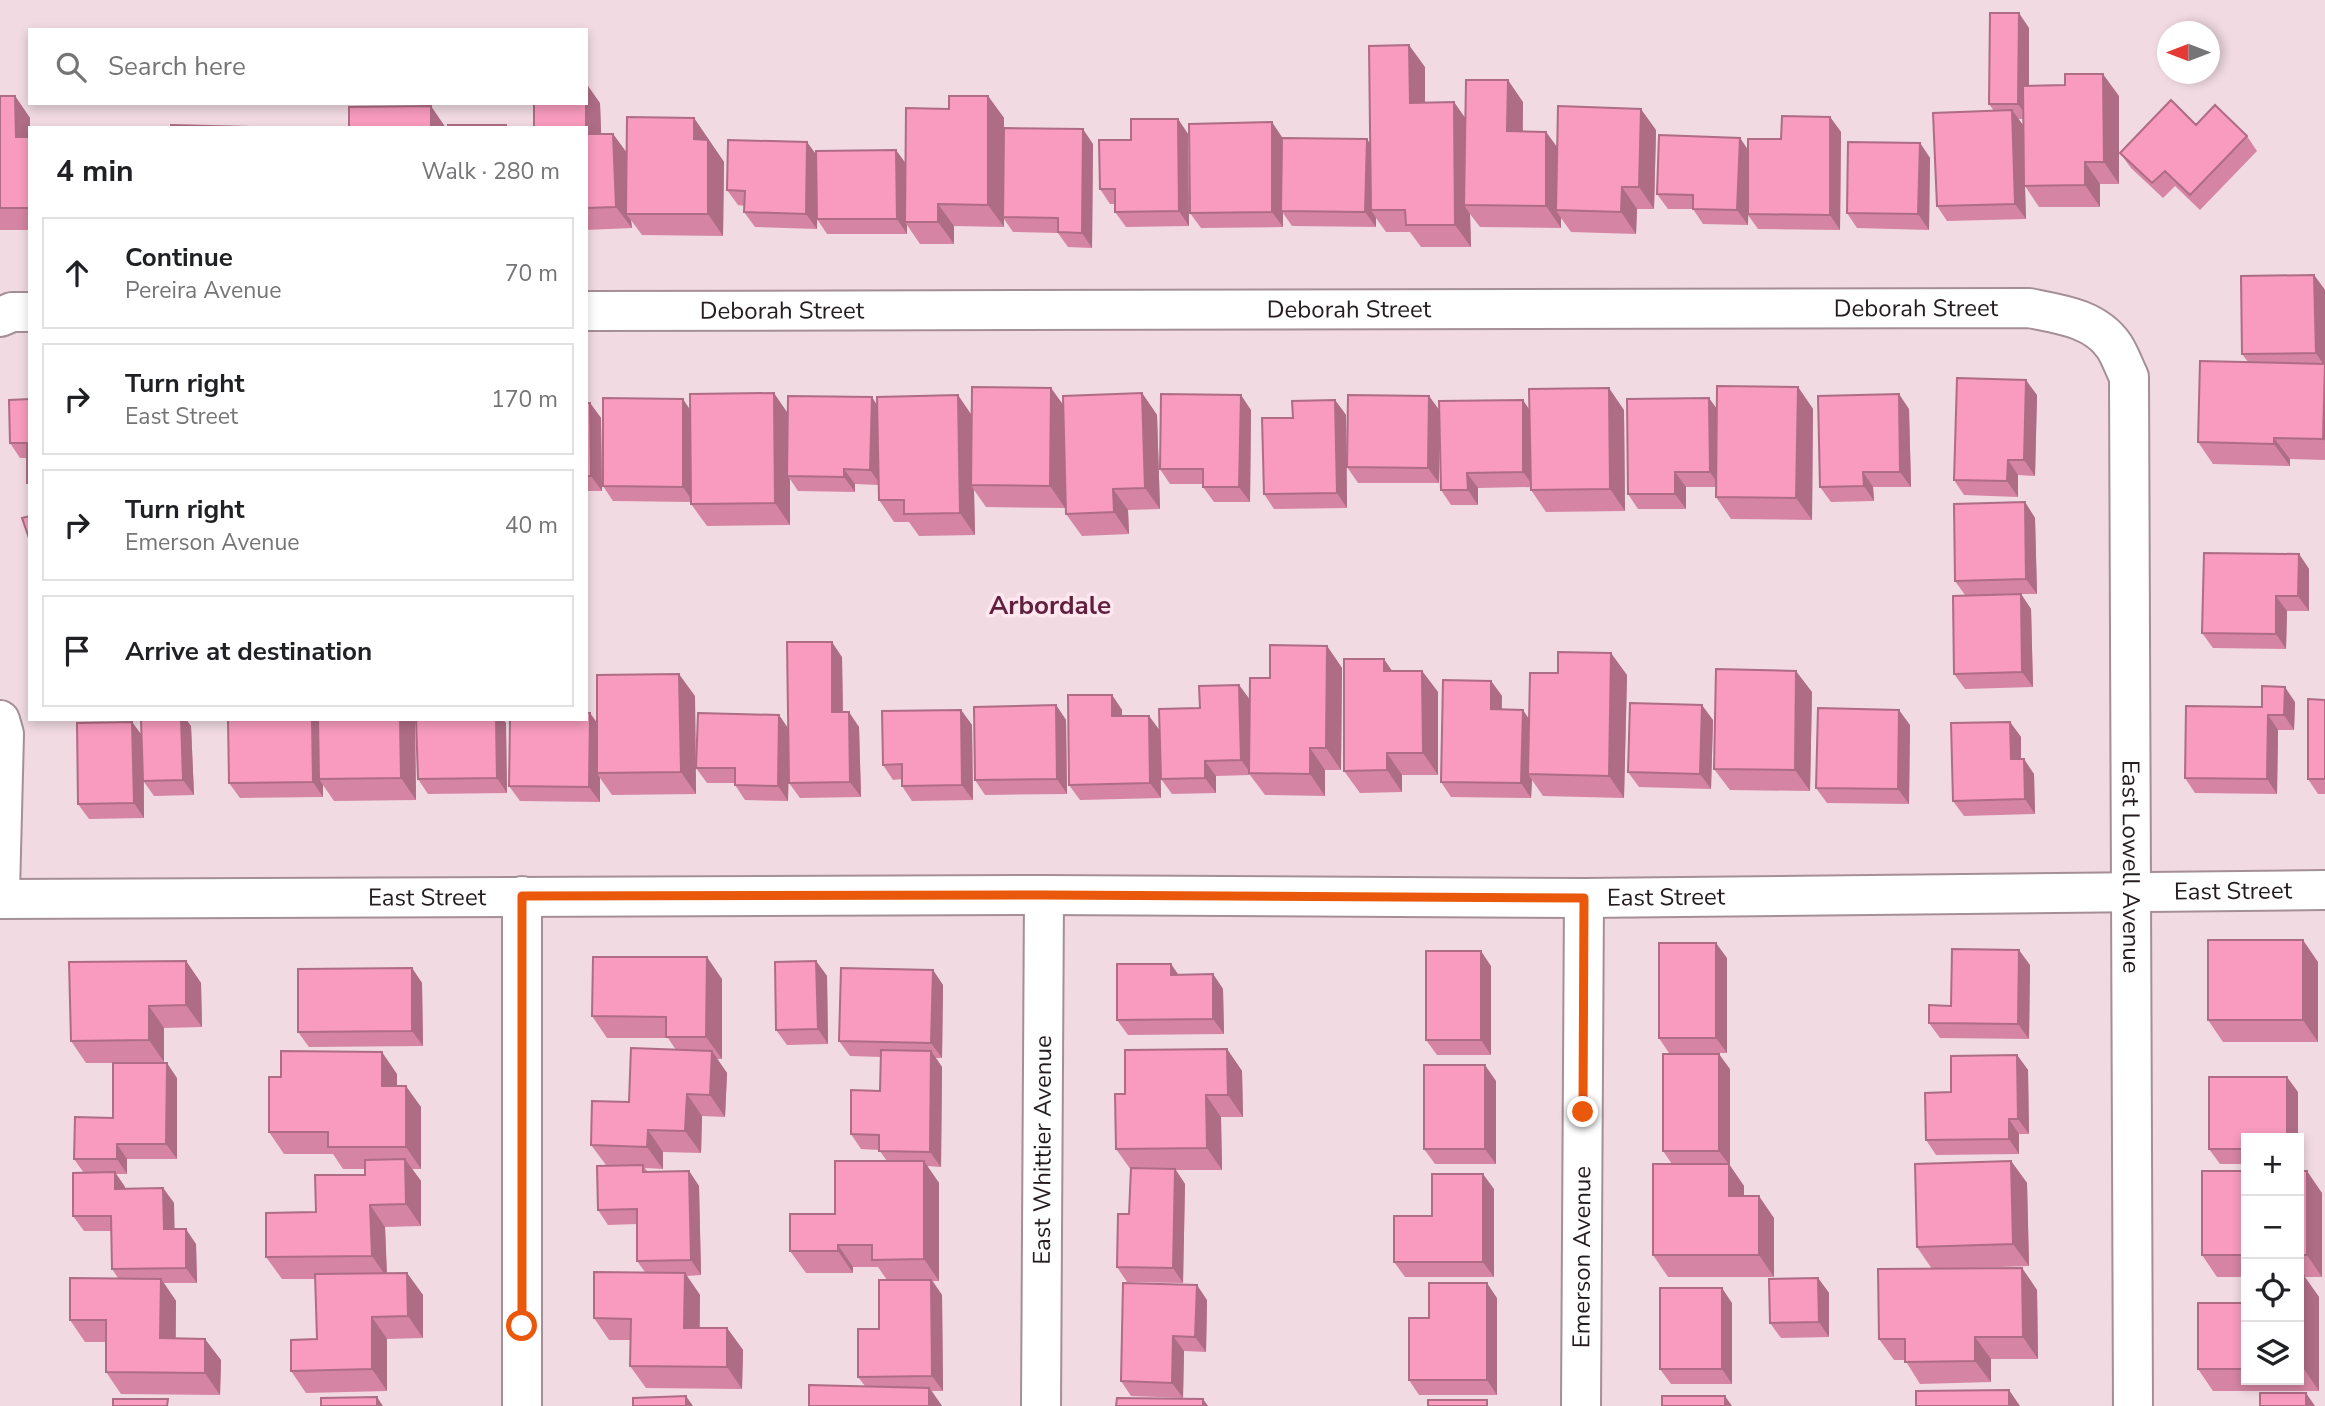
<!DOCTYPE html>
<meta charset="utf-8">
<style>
body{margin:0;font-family:"Nunito Sans",sans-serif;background:#f2f2f2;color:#202124}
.controls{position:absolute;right:21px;bottom:21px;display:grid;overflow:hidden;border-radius:0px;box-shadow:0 4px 10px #0003}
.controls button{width:63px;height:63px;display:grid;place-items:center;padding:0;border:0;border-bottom:2px solid #e0e0e0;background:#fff;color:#202124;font:35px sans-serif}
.compass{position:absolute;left:2157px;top:21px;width:63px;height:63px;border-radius:50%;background:#fff;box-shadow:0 4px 10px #0003;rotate:270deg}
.stop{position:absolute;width:21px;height:21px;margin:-16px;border:5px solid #ea580c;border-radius:50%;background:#fff}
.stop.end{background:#ea580c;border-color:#fff;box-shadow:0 2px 7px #0008}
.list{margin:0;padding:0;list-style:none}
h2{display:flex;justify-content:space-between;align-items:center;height:91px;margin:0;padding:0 28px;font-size:30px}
h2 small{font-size:23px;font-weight:400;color:#757577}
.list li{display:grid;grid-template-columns:46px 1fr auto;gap:21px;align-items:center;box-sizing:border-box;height:112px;margin:0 14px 14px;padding:0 14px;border:2px solid #e0e0e0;border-radius:0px}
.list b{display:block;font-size:26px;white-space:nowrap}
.list p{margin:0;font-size:23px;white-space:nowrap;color:#757577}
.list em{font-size:23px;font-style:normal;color:#757577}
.icon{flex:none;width:38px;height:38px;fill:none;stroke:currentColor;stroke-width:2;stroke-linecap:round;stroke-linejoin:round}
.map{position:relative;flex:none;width:2325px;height:1406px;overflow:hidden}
.search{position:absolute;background:#fff;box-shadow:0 4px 10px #0003;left:28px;top:28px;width:560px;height:77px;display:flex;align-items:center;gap:18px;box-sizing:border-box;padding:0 24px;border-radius:0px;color:#757577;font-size:26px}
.panel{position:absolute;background:#fff;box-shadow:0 4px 10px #0003;left:28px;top:126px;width:560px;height:595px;border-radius:0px}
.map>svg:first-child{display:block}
</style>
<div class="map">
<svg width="2325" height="1406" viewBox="0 0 2325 1406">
<rect width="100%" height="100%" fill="#f1dae2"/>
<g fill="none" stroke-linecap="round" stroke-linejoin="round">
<g stroke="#a58f96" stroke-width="42">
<g id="minor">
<path id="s1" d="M586,311L2029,308C2059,314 2095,318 2114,346C2120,355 2124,367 2129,377L2133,1406"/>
<path d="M0,317L12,312H30"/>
<path d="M0,720L4,734L0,892"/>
<path id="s2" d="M0,899L1044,895L1584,898L2325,890"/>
<path d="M522,1406V896"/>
<path id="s3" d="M1041,1406L1044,895"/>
<path id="s4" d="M1581,1406L1584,898"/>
</g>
</g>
<use href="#minor" stroke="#fff" stroke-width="38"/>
</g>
<path fill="#d585a3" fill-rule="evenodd" d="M2029,28V86L2119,96V184H2100V207H2039L2025,186L2026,219L1947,221L1937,206L1994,111L1989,104ZM2018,119H2023L2024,161L2023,125Z
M1425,67V102H1454L1466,119L1523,102V131L1546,132L1557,147L1656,130L1654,209H1637L1636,234L1571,232L1561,218V228L1480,227L1470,214L1471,247H1421L1410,232H1386L1376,218V227L1292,226L1283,213V227L1201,228L1190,213L1282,138L1370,143Z
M0,96H15L30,118V230H0Z
M988,96L1004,118V148L1093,144L1092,248L1068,247L1058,233L1013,232L1004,219V227L954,226V244H920L907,225V234H827L817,219V216V229L755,227L744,212L745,206L738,205L727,190L816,154L905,163L949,109Z
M600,103L601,134H613L627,153L694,118L724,162L723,236L642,235L631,220L632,228L586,230V128Z
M1830,117L1841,132L1840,230L1758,229L1748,215V225L1703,224L1693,209H1668L1657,194L1740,138L1748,150L1781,139Z
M1178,119L1188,134L1189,226L1126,227L1115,212V204H1110L1100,189L1131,140Z
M2196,125L2247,136L2257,151L2200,210L2175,186L2163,198L2131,168L2120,153Z
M1920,143L1930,158L1929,230L1857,228L1847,213Z
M2314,275L2325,290V460L2290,459V466L2213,464L2198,442L2248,362L2242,354Z
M1798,387L1813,409L1812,520L1731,519L1716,497V487H1686V509H1638L1628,494L1717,409Z
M1142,393L1157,415L1160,509L1128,510L1129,534L1082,536L1066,514V489L1065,508L986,507L974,490L975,535L919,536L909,522H894L879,500L878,485L855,484V492L798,491L790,479V525L707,526L691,504V502L613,501L603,486L690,409L788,414L877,404L972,415L1063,405Z
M2037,395L2035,476L2018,475V497L1964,495L1954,480Z
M1429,396L1439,411L1624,410L1625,511L1546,512L1531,490V487L1478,488V505H1451L1441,490L1439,419V483H1358L1347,467Z
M30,399V487L27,483V458H20L10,443Z
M1335,400L1346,415L1347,508L1274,509L1264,494L1293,418Z
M586,403H590L601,418L602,491H586Z
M1909,409L1911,487H1873L1874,501L1831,502L1820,487Z
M1251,410L1250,502H1214L1203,487V484H1170L1160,469Z
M2025,502L2035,518L2037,594H2021L2031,609L2033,687L1965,689L1954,674L1965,595L1955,581Z
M2299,554L2309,569V611H2287L2286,649L2213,648L2202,633Z
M1327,646L1342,668L1341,770H1325V796L1265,795L1250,775L1216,776V793L1172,794L1161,779L1200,708L1239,685L1250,700L1270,678Z
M842,657L843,712L859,727L861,797L800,798L789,783V764L788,801L745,800L735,785V783H707L696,768L779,715L788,728Z
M1391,671H1422L1438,692V775H1402V792L1360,793L1344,771Z
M1627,675L1624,798L1543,796L1532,780L1531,798L1451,797L1441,782L1491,681L1502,696V710L1529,719Z
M1812,692L1810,791L1730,790L1714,769Z
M1112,695L1122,710V716H1149L1160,731L1161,798L1080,800L1069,785Z
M695,696L696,794L612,795L600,778V802L520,801L509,786L597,722Z
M2325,700V794H2318L2308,779Z
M2295,702L2294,730H2278L2277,794L2195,793L2185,778L2262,707Z
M1056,705L1066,720L1067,794L985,795L975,780Z
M961,710L972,725L973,800L912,801L902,786V779L893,780L883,765Z
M228,719H415L416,800L334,801L323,785V797L240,798L229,783Z
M1713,720L1711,789L1639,787L1628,772Z
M132,722L141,734L191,726L194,795L154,796L144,782V818L89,819L78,804Z
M2010,722L2021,737V759L2034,774L2035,814L1964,816L1953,801Z
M506,723L507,793L428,794L418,779Z
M1910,725L1909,804L1827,803L1816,788Z
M1727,958V1053H1669L1659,1038Z
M186,961L201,983L202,1027L164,1028V1062L118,1063L177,1078V1159H127V1174H116L125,1187V1189L163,1188L174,1203V1229L196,1244L197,1283H164L176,1301V1338L221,1360L220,1395L121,1394L106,1372V1342H85L70,1320L118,1278L112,1269L111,1231H84L73,1216L84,1173L74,1159L113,1118V1063H86L71,1041Z
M816,961L827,976L828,1044L787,1045L776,1030Z
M2318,962V1042H2223L2208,1020Z
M1171,964L1178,974H1213L1223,989L1224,1034L1128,1035L1117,1020Z
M2030,965L2029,1039L1940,1038L1929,1023L1951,1006Z
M1491,966V1055H1437L1426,1040Z
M412,968L422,983L423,1046L309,1047L298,1032Z
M933,970L943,985L942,1058H936L942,1067L941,1167L927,1166L939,1183V1281H933L942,1295L943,1391H932L942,1406H809L865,1386L858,1377L879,1329L887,1280L878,1267H853V1273H806L790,1251L835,1214L887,1161L879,1150L861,1149L851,1134L880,1091L881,1057L850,1056L839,1041Z
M722,979V1059H717L727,1073L725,1117L702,1116L701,1153L663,1152V1169L645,1168L648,1172L689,1171L699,1186L701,1275L687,1276L700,1295V1328H727L743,1350L742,1389L646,1388L630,1366L631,1340H609L594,1318L645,1272L637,1261V1224L608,1225L598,1210L606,1165L591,1145L676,1050L668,1038H607L592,1016Z
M1227,1049L1242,1071L1243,1117H1221L1222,1170H1176L1185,1184L1183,1283L1127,1282L1117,1267L1129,1214L1131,1170L1116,1149L1125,1094Z
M2017,1055L2028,1070L2029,1134H2019V1154L1936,1155L1926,1140L1951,1092Z
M1730,1069V1166L1744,1186V1196L1774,1218V1277H1668L1653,1255L1672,1164L1663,1151Z
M397,1074V1086L421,1107V1169H412L421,1181V1226L385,1227L387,1273H407L423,1295V1338L387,1339V1391L306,1393L291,1371L317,1339L315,1279H282L266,1257L316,1212L365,1175V1169H343L333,1154H284L269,1132Z
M1496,1081V1164H1435L1424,1149Z
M2298,1092V1138H2246V1164H2220L2209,1149Z
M2011,1161L2027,1183L2029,1266L1941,1269L2022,1268L2037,1290L2038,1359H1991V1382L1920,1384L1905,1360H1894L1879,1339L1932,1269L1917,1247Z
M2246,1171V1277H2217L2202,1255Z
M2299,1171L2322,1193V1277H2305L2319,1297V1391H2213L2198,1369L2246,1303V1380H2299Z
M1494,1189V1277H1405L1394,1262L1432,1216Z
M1818,1278L1829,1293V1337L1781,1338L1770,1323Z
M1497,1298V1395H1419L1409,1380Z
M1207,1300L1206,1352L1184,1351L1183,1398L1131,1396L1121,1381Z
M1732,1303V1384H1671L1660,1369Z"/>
<path fill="#ae6c85" d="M2019,13L2029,28V119L2018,104Z
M1409,45L1425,67V125L1410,103Z
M2103,74L2119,96V184L2104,162Z
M1508,80L1523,102L1522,153L1507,131Z
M586,83L600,103L602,156L586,134Z
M15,96L30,118V157L16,137Z
M988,96L1004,118V227L988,205Z
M1454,102L1469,124L1464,205L1470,214L1471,247L1455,225Z
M431,106L446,128H431Z
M1641,109L1656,130L1654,209L1639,187Z
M2012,110L2023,125L2026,219L2015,204Z
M1830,117L1841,132L1840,230L1830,215Z
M694,118L724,162L723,236L708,214L694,139Z
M1178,119L1188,134L1189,226L1179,211Z
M1272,122L1282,137L1281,211L1283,213V227L1272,212Z
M1083,129L1093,144L1092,248L1082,233Z
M1546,132L1562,154L1556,210L1561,218V228L1546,206Z
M613,134L629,156L626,214L631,220L632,228L616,207Z
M1740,138L1750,153L1748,225L1737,210Z
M1367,139L1377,154L1371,210L1376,218V227L1365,212Z
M807,142L818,157L817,229L806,214Z
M1920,143L1930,158L1929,230L1918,214Z
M896,150L907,165L905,222L907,225V234L897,219Z
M2085,162L2100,184V207L2085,185Z
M1622,187L1637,209L1636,234L1621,212Z
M938,204L954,226V244L938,222Z
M2314,275L2325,290V367L2316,353Z
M2325,370V441L2323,439Z
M2026,380L2037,395L2035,476L2024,460Z
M1798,387L1813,409L1812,520L1796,498Z
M1051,388L1067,410L1065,508L1050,486Z
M1609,388L1624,410L1625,511L1610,489Z
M774,393L789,415L787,476L790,479V525L775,503Z
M1142,393L1157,415L1160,509L1145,488Z
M1899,394L1909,409L1911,487L1900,472Z
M958,395L973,417L971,485L974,490L975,535L960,513Z
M1241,395L1251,410L1250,502L1239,487Z
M1429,396L1440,411L1439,483L1428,468Z
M872,397L882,413L881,485L870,470Z
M1709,398L1720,413V487L1710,472Z
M683,399L693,414V502L683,487Z
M1335,400L1346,415L1347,508L1337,493Z
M1523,400L1533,415L1534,487L1523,472Z
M590,403L601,418L602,491L591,476Z
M2274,438L2290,459V466L2274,444Z
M2008,460L2018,475V497L2007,481Z
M844,469L855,484V492L844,477Z
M1675,472L1686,487V509L1675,494Z
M1863,472L1873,487L1874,501L1864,486Z
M1467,473L1478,488V505L1468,490Z
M1113,489L1128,510L1129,534L1114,512Z
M2025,502L2035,518L2037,594L2026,579Z
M2299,554L2309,569V611L2298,596Z
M2021,594L2031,609L2033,687L2022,672Z
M2276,596L2287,611L2286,649L2276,634Z
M832,642L842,657L843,727L832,712Z
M1327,646L1342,668L1341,770L1326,748Z
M1611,653L1627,675L1624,798L1609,776Z
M1384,659L1399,681L1384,671Z
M1422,671L1438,692V775L1423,753Z
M1796,671L1812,692L1810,791L1795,770Z
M679,674L695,696L696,794L681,772Z
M1491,681L1502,696L1501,724L1491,709Z
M1239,685L1250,700L1252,775L1241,760Z
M2285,687L2295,702L2294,730L2284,715Z
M1112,695L1122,710V731L1112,716Z
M1056,705L1066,720L1067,794L1057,779Z
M1702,705L1713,720L1711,789L1700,774Z
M961,710L972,725L973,800L962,785Z
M1523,710L1533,725L1528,774L1532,780L1531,798L1521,783Z
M1899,710L1910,725L1909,804L1898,789Z
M849,712L859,727L861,797L850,782Z
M590,713L601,728L597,773L600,778V802L589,787Z
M779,715L789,730L788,801L778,786Z
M2268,715L2278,730L2277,794L2267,779Z
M1149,716L1160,731L1161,798L1150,783Z
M181,719H186L191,726L194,795L183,780Z
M312,719H322L319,779L323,785V797L313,782Z
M400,719H415L416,800L401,778Z
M496,719H503L506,723L507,793L497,778Z
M132,722L143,737L144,818L134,803Z
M2010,722L2021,737V774L2011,759Z
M1310,748L1325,770V796L1310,774Z
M1387,753L1402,775V792L1387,770Z
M2024,759L2034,774L2035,814L2025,799Z
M1205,761L1216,776V793L1205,778Z
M2303,940L2318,962V1042L2303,1020Z
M1716,943L1727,958V1053L1716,1038Z
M2019,950L2030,965L2029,1039L2018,1024Z
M1481,951L1491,966V1055L1481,1040Z
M707,957L722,979V1059L706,1037Z
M186,961L201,983L202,1027L186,1005Z
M816,961L827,976L828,1044L818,1029Z
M1171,964L1181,979L1171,975Z
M412,968L422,983L423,1046L412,1031Z
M933,970L943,985L942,1058L931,1043Z
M1213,974L1223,989L1224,1034L1213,1019Z
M149,1006L164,1028V1062L149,1040Z
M1227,1049L1242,1071L1243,1117L1228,1095Z
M712,1051L727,1073L725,1117L710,1095Z
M931,1051L942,1067L941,1167L930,1152Z
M382,1052L397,1074V1107L382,1086Z
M1719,1054L1730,1069V1166L1719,1151Z
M2017,1055L2028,1070L2029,1134L2018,1119Z
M167,1063L177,1078V1159L166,1144Z
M1485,1065L1496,1081V1164L1485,1149Z
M2287,1077L2298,1092V1138H2287Z
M406,1086L421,1107V1169L406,1147Z
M687,1094L702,1116L701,1153L685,1131Z
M1206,1095L1221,1117L1222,1170L1207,1148Z
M2009,1119L2019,1134V1154L2009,1139Z
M648,1130L663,1152V1169L647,1147Z
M117,1144L127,1159V1174L117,1159Z
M405,1159L421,1181V1226L406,1204Z
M924,1161L939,1183V1281L924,1259Z
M2011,1161L2027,1183L2029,1266L2013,1244Z
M1729,1164L1744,1186V1218L1729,1196Z
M1175,1169L1185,1184L1183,1283L1173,1268Z
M689,1171L699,1186L701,1275L691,1260Z
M2307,1171L2322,1193V1277L2307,1255Z
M115,1172L125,1187V1204L115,1189Z
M1483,1174L1494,1189V1277L1483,1262Z
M163,1188L174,1203L175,1244L164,1229Z
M1759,1196L1774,1218V1277L1759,1255Z
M370,1205L385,1227L387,1278L372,1256Z
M186,1229L196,1244L197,1283L186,1268Z
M838,1245L853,1267V1273L838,1251Z
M2022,1268L2037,1290L2038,1359L2023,1337Z
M407,1273L423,1295V1338L408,1316Z
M685,1273L700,1295L699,1350L684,1328Z
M2304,1276L2319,1297V1391L2304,1369Z
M1818,1278L1829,1293V1337L1819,1322Z
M161,1279L176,1301L175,1360L160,1338Z
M931,1280L942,1295L943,1391L932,1376Z
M1487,1283L1497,1298V1395L1487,1380Z
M1197,1285L1207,1300L1206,1352L1195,1337Z
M1722,1288L1732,1303V1384L1722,1369Z
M372,1317L387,1339V1391L372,1369Z
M727,1328L743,1350L742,1389L727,1367Z
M1173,1336L1184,1351L1183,1398L1172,1383Z
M1975,1337L1991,1359V1382L1975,1361Z
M205,1339L221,1360L220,1395L205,1373Z
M929,1388L942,1406H929Z
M2009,1390L2020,1406H2009Z
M2306,1393L2315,1406H2306Z
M686,1396L693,1406H686Z
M1725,1396L1732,1406H1725Z
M377,1397L383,1406H377Z
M1203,1399L1208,1406H1203Z"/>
<path fill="#f89bbe" stroke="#ae6c85" stroke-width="2" d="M1990,13H2019L2018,104H1989Z
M1409,45L1410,103L1454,102L1455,225H1406L1405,210H1371L1369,46Z
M2065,74H2103L2104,162H2085V185L2024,186L2023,86L2065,85Z
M1466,80H1508L1507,131L1546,132V206L1464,205Z
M0,96H15L16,137H30V208H0Z
M949,96H988V205L938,204V222H905L906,108L949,109Z
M2171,100L2196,125L2215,105L2247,136L2190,195L2165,171L2152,183L2120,153Z
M534,103H586V128H534Z
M431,106V128H349V107Z
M1558,106L1641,109L1639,187H1622L1621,212L1556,210Z
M2012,110L2015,204L1937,206L1933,113Z
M1782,116L1830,117V215L1748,214V139H1781Z
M627,117L694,118V139L708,140V214H626Z
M1131,119H1178L1179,211L1115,212V189H1100L1099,140H1131Z
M1272,122V212L1190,213L1189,124Z
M171,125L250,127V128H171Z
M448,125H506V128H448Z
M296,127H340V128H296Z
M1004,128L1083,129L1082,233L1058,232V218L1003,217Z
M586,129V134H613L616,207L586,208Z
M1659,135L1740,138L1737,210L1693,209V195L1657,194Z
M1282,138L1367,139L1365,212L1281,211Z
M728,140L807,142L806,214L744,212L745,191L727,190Z
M1848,142L1920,143L1918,214L1847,213Z
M896,150L897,219H817L816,151Z
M2314,275L2316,353L2242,354L2241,276Z
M2200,361L2325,364L2323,439L2274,438V444L2198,442Z
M1957,378L2026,380L2024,460H2008L2007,481L1954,480Z
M1717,386L1798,387L1796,498L1716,497Z
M972,387L1051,388L1050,486L971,485Z
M1609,388L1610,489L1531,490L1529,389Z
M774,393L775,503L691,504L690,394Z
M1142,393L1145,488L1113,489L1114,512L1066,514L1063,396Z
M1161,394L1241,395L1239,487H1203V469H1160Z
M1899,394L1900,472H1863L1864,486L1820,487L1818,396Z
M958,395L960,513L904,514V500H879L877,397Z
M1348,395L1429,396L1428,468L1347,467Z
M788,396L872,397L870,470L844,469V477L787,476Z
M603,398L683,399V487L603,486Z
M1709,398L1710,472H1675V494H1628L1627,399Z
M30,399V483H27V443H10L9,400Z
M1335,400L1337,493L1264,494L1262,418H1293L1292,401Z
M1523,400V472L1467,473L1468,490H1441L1439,401Z
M586,403H590L591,476H586Z
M2025,502L2026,579L1955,581L1954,504Z
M30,516V541L22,518Z
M2204,553L2299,554L2298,596H2276V634L2202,633Z
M2021,594L2022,672L1954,674L1953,596Z
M787,642H832V712H849L850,782L789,783Z
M1270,645L1327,646L1326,748H1310V774L1249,773L1250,678H1270Z
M1558,652L1611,653L1609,776L1528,774L1530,673H1558Z
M1344,659H1384V671H1422L1423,753H1387V770L1344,771Z
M1716,669L1796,671L1795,770L1714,769Z
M679,674L681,772L597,773V675Z
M1443,680L1491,681V709L1523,710L1521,783L1441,782Z
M1239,685L1241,760L1205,761V778L1161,779L1159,709L1200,708L1199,686Z
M2262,686L2285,687L2284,715H2268L2267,779L2185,778L2186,706L2262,707Z
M1068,695H1112V716H1149L1150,783L1069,785Z
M2308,699L2325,700V779H2308Z
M1630,703L1702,705L1700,774L1628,772Z
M1056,705L1057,779L975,780L974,707Z
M1818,708L1899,710L1898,789L1816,788Z
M961,710L962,785L902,786V764L883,765L882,711Z
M586,713H590L589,787L509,786L510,719H586Z
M698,713L779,715L778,786L735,785V768H696Z
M141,719H181L183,780L143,781Z
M228,719H312L313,782L229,783Z
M318,719H400L401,778L319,779Z
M416,719H496L497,778L418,779Z
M132,722L134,803L78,804L77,723Z
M2010,722L2011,759H2024L2025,799L1953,801L1951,723Z
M2208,940H2303V1020H2208Z
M1659,943H1716V1038H1659Z
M1952,949L2019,950L2018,1024L1929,1023V1005L1951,1006Z
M1426,951H1481V1040H1426Z
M593,957H707L706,1037H666V1017L592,1016Z
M186,961V1005L149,1006V1040L71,1041L69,962Z
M816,961L818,1029L776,1030L775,962Z
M1117,964H1171V975L1213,974V1019L1117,1020Z
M412,968V1031L298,1032V969Z
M841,968L933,970L931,1043L839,1041Z
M631,1048L712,1051L710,1095L687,1094L685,1131L648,1130L647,1147L591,1145L592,1101L629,1102Z
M1227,1049L1228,1095H1206L1207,1148L1116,1149L1115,1094H1125V1050Z
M881,1050L931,1051L930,1152L879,1151V1135L851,1134V1090L880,1091Z
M281,1051L382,1052V1086H406V1147H328V1132H269V1077H281Z
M1663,1054H1719V1151H1663Z
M2017,1055L2018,1119H2009V1139L1926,1140L1925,1093L1951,1092V1056Z
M113,1063H167L166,1144H117V1159H74L75,1117L113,1118Z
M1424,1065H1485V1149H1424Z
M2209,1077H2287V1138H2246V1149H2209Z
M405,1159L406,1204L370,1205L372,1256L266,1257V1213L316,1212L315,1175H365V1160Z
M835,1161H924V1259L872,1260V1245H838V1251H790V1214H835Z
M2011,1161L2013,1244L1917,1247L1915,1164Z
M1653,1164H1729V1196H1759V1255H1653Z
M643,1165V1172L689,1171L691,1260L637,1261V1209L598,1210L597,1166Z
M1131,1168L1175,1169L1173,1268L1117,1267L1118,1214H1129Z
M2202,1171H2246V1255H2202Z
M2299,1171H2307V1255H2299Z
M115,1172V1189L163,1188L164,1229H186V1268L112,1269L111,1216H73V1173Z
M1432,1174H1483V1262H1394V1216H1432Z
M2022,1268L2023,1337H1975V1361L1905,1362V1339H1879L1878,1269Z
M594,1272L685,1273L684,1328H727V1367L630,1366L631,1319L594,1318Z
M407,1273L408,1316L372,1317V1369L291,1371V1340L317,1339L315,1274Z
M2299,1276H2304V1369H2299Z
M70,1278L161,1279L160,1338L205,1339V1373L106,1372V1320H70Z
M1818,1278L1819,1322L1770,1323L1769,1279Z
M879,1280H931L932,1376L858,1377V1329H879Z
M1123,1283L1197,1285L1195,1337L1173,1336L1172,1383L1121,1381Z
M1429,1283H1487V1380H1409V1318H1429Z
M1660,1288H1722V1369H1660Z
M2198,1303H2246V1369H2198Z
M809,1385L929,1388V1406H809Z
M2009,1390V1406H1916V1391Z
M2260,1393H2306V1406H2260Z
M686,1396V1406H633V1398Z
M1662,1396H1725V1406H1662Z
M377,1397V1406H321V1398Z
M1117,1398L1203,1399V1406H1116Z
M113,1399H168L167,1406H113Z
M1428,1400H1487V1406H1428Z"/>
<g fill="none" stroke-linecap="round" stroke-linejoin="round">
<path stroke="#ea580c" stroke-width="9" d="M522,1326V896L1044,895L1584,898L1583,1112"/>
</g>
<g text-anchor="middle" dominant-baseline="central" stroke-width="7" stroke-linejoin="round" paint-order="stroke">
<g font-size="24" fill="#251c1f" stroke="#ffe7ef">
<text stroke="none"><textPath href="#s1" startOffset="1330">Deborah Street</textPath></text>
<text stroke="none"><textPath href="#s1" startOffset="763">Deborah Street</textPath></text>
<text stroke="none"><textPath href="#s1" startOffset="196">Deborah Street</textPath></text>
<text stroke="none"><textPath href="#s1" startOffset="2063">East Lowell Avenue</textPath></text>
<text stroke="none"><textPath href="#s2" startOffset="2233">East Street</textPath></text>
<text stroke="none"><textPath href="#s2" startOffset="427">East Street</textPath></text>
<text stroke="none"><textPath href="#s2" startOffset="1666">East Street</textPath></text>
<text stroke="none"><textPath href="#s3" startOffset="256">East Whittier Avenue</textPath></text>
<text stroke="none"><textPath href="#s4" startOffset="149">Emerson Avenue</textPath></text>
</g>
<g font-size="26" font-weight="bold" fill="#601f3d" stroke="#ffe7ef">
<text x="1050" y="605">Arbordale</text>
</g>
</g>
</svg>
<div class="controls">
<button>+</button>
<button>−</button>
<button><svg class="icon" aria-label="locate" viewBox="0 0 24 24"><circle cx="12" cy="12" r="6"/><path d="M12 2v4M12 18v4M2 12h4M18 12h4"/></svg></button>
<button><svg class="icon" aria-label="layers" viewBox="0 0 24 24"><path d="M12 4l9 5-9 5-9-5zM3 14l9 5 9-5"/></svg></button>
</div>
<svg class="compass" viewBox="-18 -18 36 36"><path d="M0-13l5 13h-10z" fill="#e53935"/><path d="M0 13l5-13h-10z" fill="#757577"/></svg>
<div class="stop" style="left:522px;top:1326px"></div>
<div class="stop end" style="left:1583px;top:1112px"></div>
<div class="search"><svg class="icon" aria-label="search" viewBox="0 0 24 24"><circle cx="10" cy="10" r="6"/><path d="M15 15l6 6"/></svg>Search here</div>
<section class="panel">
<h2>4 min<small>Walk · 280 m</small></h2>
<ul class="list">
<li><svg class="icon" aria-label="ahead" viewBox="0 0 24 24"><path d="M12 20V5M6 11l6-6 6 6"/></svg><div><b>Continue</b><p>Pereira Avenue</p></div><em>70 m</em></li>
<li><svg class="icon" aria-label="right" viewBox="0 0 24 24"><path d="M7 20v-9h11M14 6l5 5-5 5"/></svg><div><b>Turn right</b><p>East Street</p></div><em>170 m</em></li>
<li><svg class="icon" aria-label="right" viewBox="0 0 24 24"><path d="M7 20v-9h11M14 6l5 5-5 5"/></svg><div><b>Turn right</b><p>Emerson Avenue</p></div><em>40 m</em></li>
<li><svg class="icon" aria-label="arrive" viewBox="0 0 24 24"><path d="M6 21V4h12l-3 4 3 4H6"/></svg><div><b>Arrive at destination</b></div></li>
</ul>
</section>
</div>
